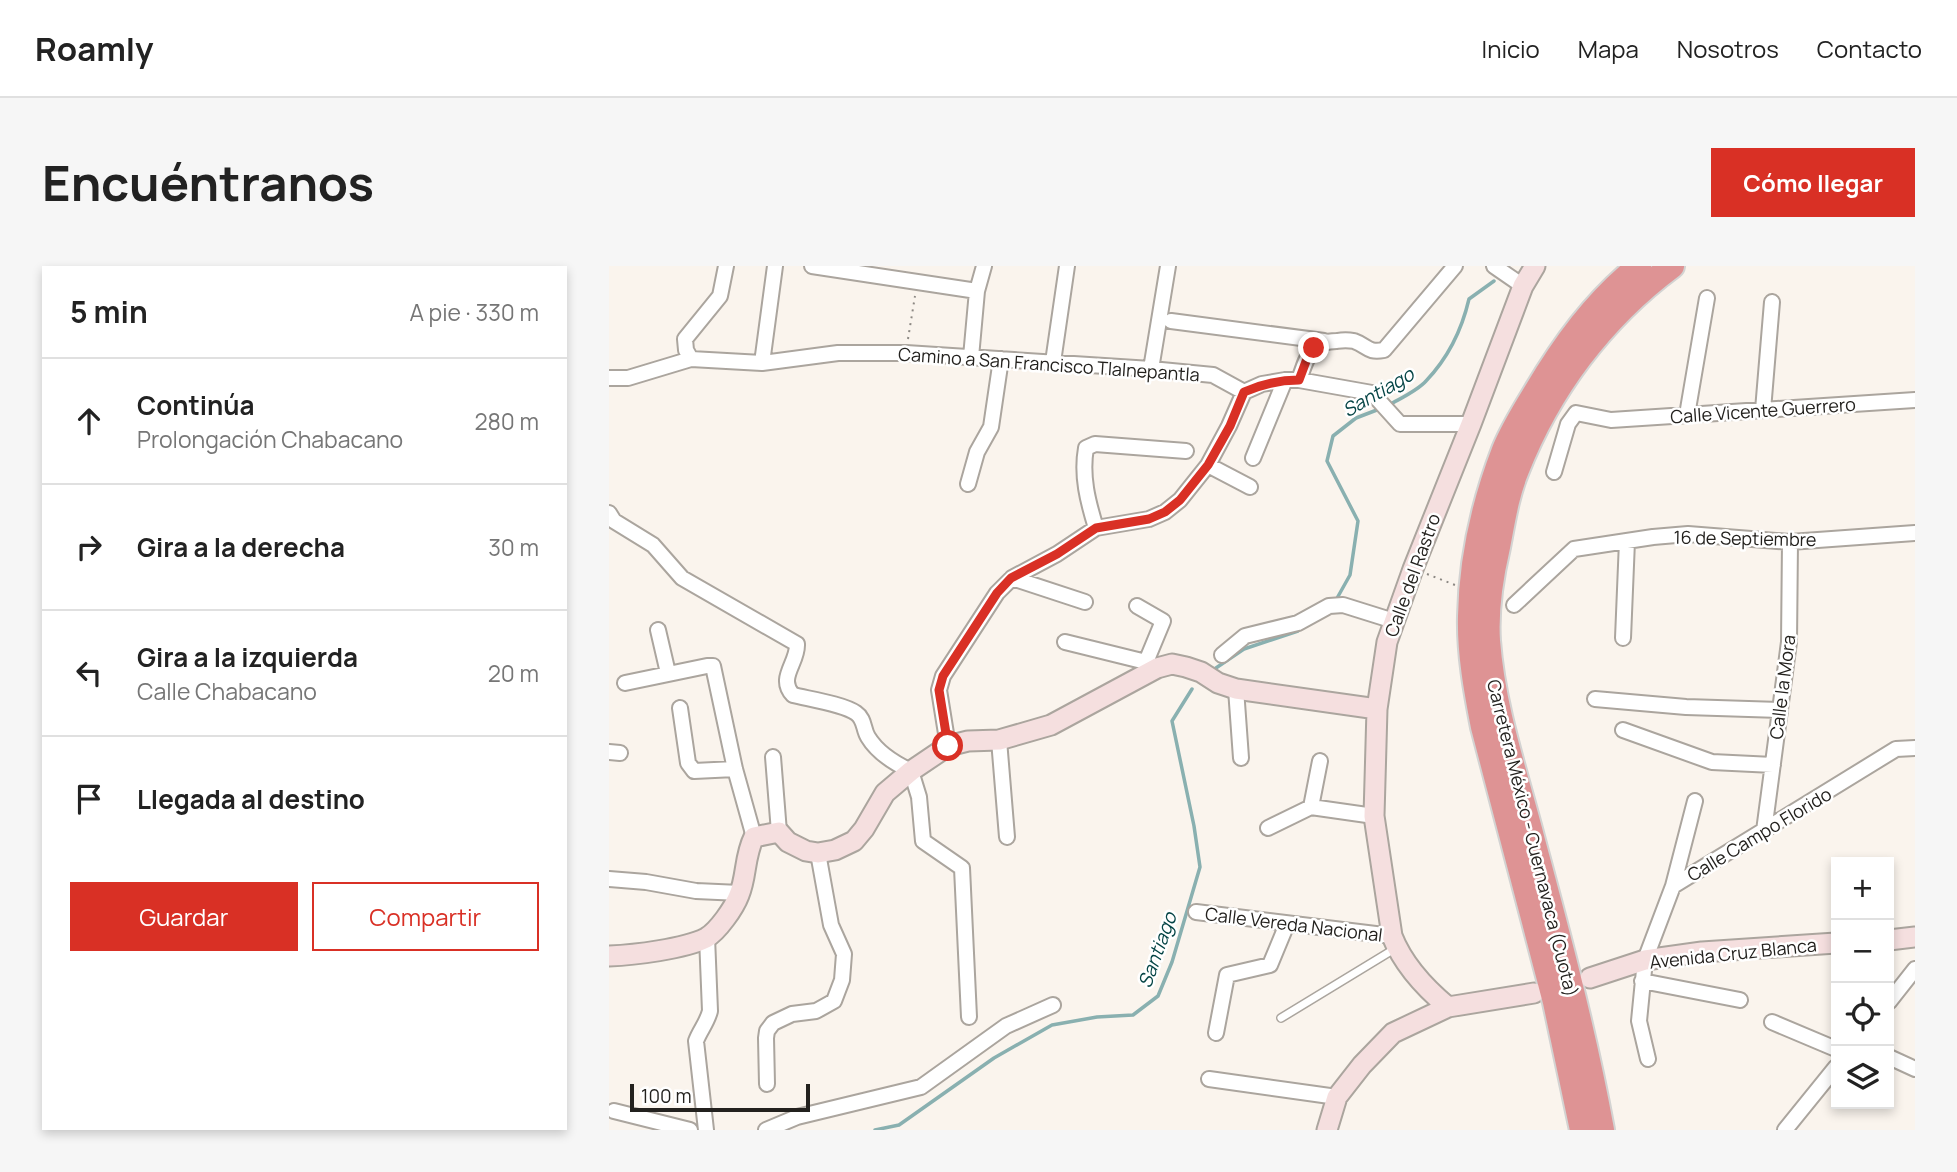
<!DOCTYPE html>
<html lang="es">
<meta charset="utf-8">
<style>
body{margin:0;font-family:Manrope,sans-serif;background:#f6f6f6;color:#222}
.controls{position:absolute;right:21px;bottom:21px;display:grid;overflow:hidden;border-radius:0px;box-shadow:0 4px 10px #0003}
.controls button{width:63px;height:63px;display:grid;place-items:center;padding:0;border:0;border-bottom:2px solid #e0e0e0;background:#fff;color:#222;font:35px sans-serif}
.scale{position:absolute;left:21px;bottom:18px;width:180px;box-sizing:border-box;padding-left:7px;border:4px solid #23211e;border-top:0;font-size:19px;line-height:24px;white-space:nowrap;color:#23211e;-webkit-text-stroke:5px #fff;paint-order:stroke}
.stop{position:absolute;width:21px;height:21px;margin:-16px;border:5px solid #d93025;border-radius:50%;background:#fff}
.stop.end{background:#d93025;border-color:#fff;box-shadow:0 2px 7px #0008}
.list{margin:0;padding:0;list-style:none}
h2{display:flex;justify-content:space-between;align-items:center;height:91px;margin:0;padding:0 28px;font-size:30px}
h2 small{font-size:23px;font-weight:400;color:#767676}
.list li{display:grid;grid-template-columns:46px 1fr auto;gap:21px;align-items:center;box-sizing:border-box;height:126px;padding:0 28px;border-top:2px solid #e0e0e0}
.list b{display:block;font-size:26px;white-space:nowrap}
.list p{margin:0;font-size:23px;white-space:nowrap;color:#767676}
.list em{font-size:23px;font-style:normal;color:#767676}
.actions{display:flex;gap:14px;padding:21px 28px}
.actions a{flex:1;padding:16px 0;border:2px solid #d93025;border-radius:0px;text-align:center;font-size:24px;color:#d93025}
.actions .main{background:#d93025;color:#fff}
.icon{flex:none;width:38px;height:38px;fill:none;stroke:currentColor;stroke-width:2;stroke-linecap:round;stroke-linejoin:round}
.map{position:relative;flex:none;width:1306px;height:864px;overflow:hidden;border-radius:0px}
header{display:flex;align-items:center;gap:42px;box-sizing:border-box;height:98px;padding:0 35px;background:#fff;border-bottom:2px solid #e0e0e0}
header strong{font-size:33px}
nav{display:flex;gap:38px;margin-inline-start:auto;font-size:24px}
.intro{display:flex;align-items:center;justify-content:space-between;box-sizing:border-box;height:168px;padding:0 42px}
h1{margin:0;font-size:49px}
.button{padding:18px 32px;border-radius:0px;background:#d93025;color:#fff;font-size:24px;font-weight:700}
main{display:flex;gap:42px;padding:0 42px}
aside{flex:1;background:#fff;border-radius:0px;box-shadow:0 4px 10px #0003}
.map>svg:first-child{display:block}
</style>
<header>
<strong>Roamly</strong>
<nav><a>Inicio</a><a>Mapa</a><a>Nosotros</a><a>Contacto</a></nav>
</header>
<div class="intro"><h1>Encuéntranos</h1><a class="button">Cómo llegar</a></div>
<main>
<aside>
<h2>5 min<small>A pie · 330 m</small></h2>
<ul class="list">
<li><svg class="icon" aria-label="ahead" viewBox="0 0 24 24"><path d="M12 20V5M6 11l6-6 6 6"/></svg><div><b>Continúa</b><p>Prolongación Chabacano</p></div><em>280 m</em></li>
<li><svg class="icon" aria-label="right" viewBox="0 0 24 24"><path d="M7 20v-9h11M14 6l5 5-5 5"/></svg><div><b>Gira a la derecha</b></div><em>30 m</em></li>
<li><svg class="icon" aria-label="left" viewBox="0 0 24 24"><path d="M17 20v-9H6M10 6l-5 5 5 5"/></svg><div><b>Gira a la izquierda</b><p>Calle Chabacano</p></div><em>20 m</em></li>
<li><svg class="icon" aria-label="arrive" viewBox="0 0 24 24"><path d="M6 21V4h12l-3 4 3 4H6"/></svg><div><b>Llegada al destino</b></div></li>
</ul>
<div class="actions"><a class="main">Guardar</a><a>Compartir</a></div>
</aside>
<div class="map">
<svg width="1306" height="864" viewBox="0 0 1306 864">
<rect width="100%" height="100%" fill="#faf4ed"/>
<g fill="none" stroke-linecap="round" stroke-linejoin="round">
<path stroke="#89b0b0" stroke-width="3.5" d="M780,139C792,132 808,125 817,115C839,92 853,63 860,33L885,15
M727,334L741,309L749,255L718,195L724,170L747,152L773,142
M604,404L635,383L689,365L694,361
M266,864L290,859L385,792L443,759L488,751L524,749L549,730L563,696L591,601L585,560L563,455L583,423"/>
<g stroke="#aba59e" stroke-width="10">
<path id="service" d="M672,752L787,682"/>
</g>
<g stroke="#aba59e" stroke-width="18">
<path id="minor" d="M203,0L368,25
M885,0L914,20
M562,55L715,75
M362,91L368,25L375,0
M82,93L77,84L76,73L111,30L117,0
M444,96L458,0
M153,97L166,0
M542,103L559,0
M0,112H19L82,93L153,97L229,87H297L542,103L604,109L635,126L653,118L676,114H690L763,127L791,158H862
M690,114C698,91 701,75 728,75C733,74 740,74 745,75C759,80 758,87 775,84L846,0
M1154,144L1163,36
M1078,149L1098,32
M644,192L676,114
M599,199L641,221
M945,206L959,158L967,147L1002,154L1306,134
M359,218L368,186L382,161L392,93
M0,247L5,255L44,279L73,312L188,378C189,397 168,412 184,429C200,433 234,438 247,447C256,453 254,463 259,471C268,486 287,498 302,505L310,531L314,575L353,602L360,751
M487,262C479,236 472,210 477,182L486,178L577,185
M403,312L476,336
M905,339L965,283L1044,271L1079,268L1181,276L1306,267
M528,340L554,355L537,396
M49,364L59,407
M1014,372L1018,275
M456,376L537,396L548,402
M613,389L636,370L689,357L720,340L734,339L785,355
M16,417L98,400H104L126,503L145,571
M627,423L632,492
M986,433L1077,441L1171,444
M71,442L79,497L85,505L126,503
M1014,464L1103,496L1164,499
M390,474L398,571
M339,480L330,424L334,410L388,327L403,312L448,288L487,262L540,253L556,246L571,234L599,199L620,160L635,126
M0,486L11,487
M164,491L170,566
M711,495L702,541L765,550
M659,562L702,541
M1155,565L1180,376L1181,276
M0,613L37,616L87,625L131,627
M1064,620L1086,535
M587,646L783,670
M1033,715L1131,734
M1280,736L1306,703
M1163,756L1227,783
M607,767L618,709L661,699L678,658
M1280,791L1306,803
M1039,793L1030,755L1036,694L1064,620L1287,483L1306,482
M600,813L728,831
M158,818L157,772L158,765L164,757L183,748L207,745L225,735L233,714L235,688L222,659L209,587
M5,845L81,864
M97,864L87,775C91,764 98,757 101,745L98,671
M157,864L188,851L312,821L397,760L444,739
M1176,864L1227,801"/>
</g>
<g stroke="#aba59e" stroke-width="23">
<path id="secondary" d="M1280,674L1306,671
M0,690C25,689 75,683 97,672C109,665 125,642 130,629C138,610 135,591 145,571L170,566L179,576L197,585L209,587L226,584L245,575L255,563L276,527L302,505L339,480L359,475L390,474L442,459L548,402L563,398L577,401L592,406L609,417L627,423L768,443
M981,712L1036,694L1093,686L1227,677
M839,741C816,722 794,698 783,670L765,550L768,443L778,376L804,303L862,158L914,20L926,0
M718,864L728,831L753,799L784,767L839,741L925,727"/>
</g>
<g stroke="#d3d3d2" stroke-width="28">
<path id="motorway" d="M973,864L946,736L874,461C867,425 860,387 861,350C862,294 875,236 895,184C903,164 915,145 926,127C954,80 986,35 1030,0
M993,864C975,765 949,668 923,571C906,506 884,442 879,375C877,343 882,311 889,281C894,255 898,228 908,204C940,123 993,52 1063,0"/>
</g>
<path stroke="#8c8883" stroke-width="2" stroke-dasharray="2 5" stroke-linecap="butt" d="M299,73L306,30
M818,308L846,319"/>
<use href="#service" stroke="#fff" stroke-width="7"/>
<use href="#minor" stroke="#fff" stroke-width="14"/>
<use href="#secondary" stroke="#f5dfdf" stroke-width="19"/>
<use href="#motorway" stroke="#de9394" stroke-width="24"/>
</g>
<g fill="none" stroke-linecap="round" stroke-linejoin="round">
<path stroke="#d93025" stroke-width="9" d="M339,480L330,424L334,410L388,327L402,312L448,288L487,262L540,253L556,246L571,234L599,199L621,160L635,126C653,118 670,114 690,114L699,90L705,82"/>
</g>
<g text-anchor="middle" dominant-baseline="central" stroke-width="5" stroke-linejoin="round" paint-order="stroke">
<g font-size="18" fill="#23211e" stroke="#fff">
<text transform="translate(440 98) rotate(4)">Camino a San Francisco Tlalnepantla</text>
<text transform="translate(1154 144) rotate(-4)">Calle Vicente Guerrero</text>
<text transform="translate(1136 272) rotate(1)">16 de Septiembre</text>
<text transform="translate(803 309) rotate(-70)">Calle del Rastro</text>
<text transform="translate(1173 421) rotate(-83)">Calle la Mora</text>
<text transform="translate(1150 568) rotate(-31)">Calle Campo Florido</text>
<text transform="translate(924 572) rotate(76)">Carretera México - Cuernavaca (Cuota)</text>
<text transform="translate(685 658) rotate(7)">Calle Vereda Nacional</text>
<text transform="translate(1124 687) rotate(-6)">Avenida Cruz Blanca</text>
</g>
<g font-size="19" font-style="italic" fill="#064546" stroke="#fff">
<text transform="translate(769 126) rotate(-30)">Santiago</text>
<text transform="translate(548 684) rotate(-70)">Santiago</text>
</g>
</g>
</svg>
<div class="controls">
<button>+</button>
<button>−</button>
<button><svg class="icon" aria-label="locate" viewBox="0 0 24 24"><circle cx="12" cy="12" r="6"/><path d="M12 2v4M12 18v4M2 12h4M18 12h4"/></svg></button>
<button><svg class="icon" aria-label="layers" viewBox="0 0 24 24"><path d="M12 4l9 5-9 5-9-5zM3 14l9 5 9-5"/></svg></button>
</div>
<div class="scale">100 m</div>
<div class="stop" style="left:339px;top:480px"></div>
<div class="stop end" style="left:705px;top:82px"></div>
</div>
</main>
